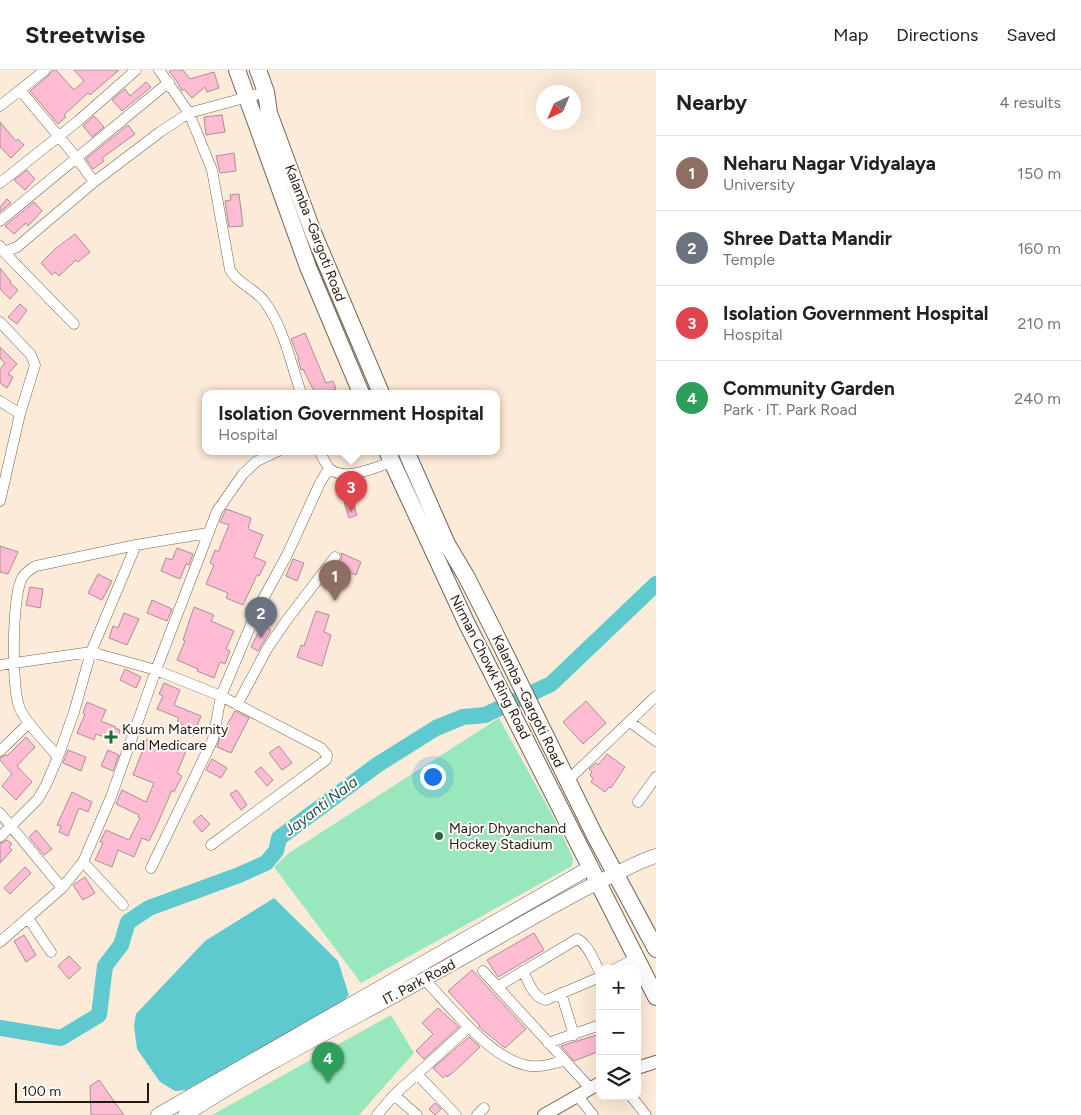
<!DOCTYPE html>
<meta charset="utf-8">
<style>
body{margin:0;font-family:Figtree,sans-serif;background:#f6f6f6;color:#222}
.controls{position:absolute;right:15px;bottom:15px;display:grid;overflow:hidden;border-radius:10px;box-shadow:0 5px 20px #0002}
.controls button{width:45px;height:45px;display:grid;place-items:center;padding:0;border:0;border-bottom:1px solid #e0e0e0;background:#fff;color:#222;font:25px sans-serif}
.compass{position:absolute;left:536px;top:15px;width:45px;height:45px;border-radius:50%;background:#fff;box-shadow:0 5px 20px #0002;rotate:224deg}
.scale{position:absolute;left:15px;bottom:12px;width:134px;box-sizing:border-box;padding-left:5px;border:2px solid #201913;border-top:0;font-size:14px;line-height:18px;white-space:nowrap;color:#201913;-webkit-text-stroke:4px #fffbf7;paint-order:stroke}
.you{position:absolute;left:432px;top:706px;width:18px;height:18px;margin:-12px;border:4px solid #fff;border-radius:50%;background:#1a73e8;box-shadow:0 0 0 8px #1a73e833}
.badge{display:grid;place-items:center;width:32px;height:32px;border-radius:50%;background:#7c3aed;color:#fff;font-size:16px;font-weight:700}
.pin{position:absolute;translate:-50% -41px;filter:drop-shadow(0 1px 2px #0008)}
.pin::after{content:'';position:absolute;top:26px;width:18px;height:15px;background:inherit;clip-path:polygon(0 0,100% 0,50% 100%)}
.popup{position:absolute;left:202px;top:320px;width:298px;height:65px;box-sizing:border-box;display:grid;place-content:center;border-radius:10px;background:#fff;filter:drop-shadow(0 1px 4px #0005);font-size:16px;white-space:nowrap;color:#767676}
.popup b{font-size:19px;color:#222}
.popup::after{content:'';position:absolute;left:50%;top:100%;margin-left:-10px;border:10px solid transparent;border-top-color:#fff}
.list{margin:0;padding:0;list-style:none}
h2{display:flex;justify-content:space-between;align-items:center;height:65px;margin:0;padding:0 20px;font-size:21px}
h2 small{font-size:16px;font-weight:400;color:#767676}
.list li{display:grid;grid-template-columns:32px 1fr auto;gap:15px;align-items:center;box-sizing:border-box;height:75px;padding:0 20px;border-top:1px solid #e0e0e0}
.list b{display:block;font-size:19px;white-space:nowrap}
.list p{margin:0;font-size:16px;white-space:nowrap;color:#767676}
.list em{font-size:16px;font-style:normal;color:#767676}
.icon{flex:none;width:28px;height:28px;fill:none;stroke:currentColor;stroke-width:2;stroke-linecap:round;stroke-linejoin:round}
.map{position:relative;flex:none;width:656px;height:1045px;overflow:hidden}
header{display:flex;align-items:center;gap:30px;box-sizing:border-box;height:70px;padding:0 25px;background:#fff;border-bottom:1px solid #e0e0e0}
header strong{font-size:24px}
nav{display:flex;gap:28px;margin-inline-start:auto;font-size:18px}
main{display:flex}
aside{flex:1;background:#fff}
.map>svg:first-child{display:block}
</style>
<header>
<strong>Streetwise</strong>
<nav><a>Map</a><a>Directions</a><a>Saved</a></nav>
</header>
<main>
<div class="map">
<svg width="656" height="1045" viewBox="0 0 656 1045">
<rect width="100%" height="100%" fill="#fdebd9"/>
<path fill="#99e8bd" d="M499,648L555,750L573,788L572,796L361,913L274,797L289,783Z
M391,945L414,983L359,1045H212Z"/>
<path fill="#5ec9ce" d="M274,828L338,891L349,925L337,937L186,1020L175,1021L160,1012L137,979L134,956L136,944L205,871Z"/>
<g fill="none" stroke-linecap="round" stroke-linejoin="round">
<path stroke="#5ec9ce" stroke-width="16" d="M0,958L61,968L99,945L105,896L121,875L128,852L149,838L239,805L266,793L276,781L279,768L377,695L436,658L463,647L485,645L551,614L656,514"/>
</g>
<path fill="#fdbcd1" stroke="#a88f97" d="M53,0H56L74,20L84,11L74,0H119L90,25L88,23L64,45L66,47L58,54L30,21L49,5Z
M171,0H183L190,9L214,2L219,18L207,22L205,17L192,28L184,19L182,21L175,8L169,2Z
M146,12L151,17L122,41L112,30L125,19L130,26Z
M222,45L225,62L206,65L204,47Z
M94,46L104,57L92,67L83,56Z
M0,52L16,71L18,69L24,75L11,88L0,77Z
M128,55L135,64L102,88L104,91L93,99L86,89Z
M234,83L236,101L220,103L216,86Z
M27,100L35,109L25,120L14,110Z
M239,124L243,156L229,157L225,131L231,130L230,125Z
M7,129L11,133L0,142V137Z
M34,132L42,141L28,156L26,153L14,164L5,156Z
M75,164L90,182L78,192L76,190L59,206L55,202L52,205L41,193L55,179Z
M0,198L11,212L10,213L18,220L10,229L0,219Z
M20,234L27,240L17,254L8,247Z
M305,263L326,313L333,311L336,319L325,323H315L303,299L301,300L298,289H299L291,269Z
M0,277L17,294L8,304L13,307L7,318L0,313V299L5,293L0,288Z
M352,429L357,445L349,448L344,432Z
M226,439L251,448L248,459L263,465L254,487L266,492L259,506L257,505L243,535L226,528L228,523L206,514L214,495L210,493L215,480L218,482L229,455L220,452Z
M0,476L18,482L8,504L0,502Z
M177,478L193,484L189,495L186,494L180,509L161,501L166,488L172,490Z
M341,483L361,492L356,505L336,497L342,488Z
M293,489L304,493L297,511L286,506Z
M98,504L112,511L102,530L88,523Z
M30,517L43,519L40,538L26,535Z
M152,530L172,539L167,551L147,543Z
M194,537L214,545L211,551L234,561L226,579L230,581L225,594L220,592L214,608L197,601L198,599L177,590L185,571L183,570Z
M316,541L329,545L324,562L331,565L322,596L297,587L301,575L304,576Z
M124,543L139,549L127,575L109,568L113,556L118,558Z
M262,555L271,560L258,581L251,577Z
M125,599L141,607L136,618L120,610Z
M164,613L180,620L174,635L201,646L193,666L180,660L182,654L177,652L179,648L157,639L163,626L159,624Z
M586,631L606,653L583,674L563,652Z
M87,632L106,640L101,651L116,657L115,658L120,660L118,668L116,667L115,671L96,664L94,670L77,663L85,644L83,643Z
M235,641L249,648L231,683L217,677L222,659L224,660Z
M26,667L35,677L17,696L32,712L16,730L2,716L12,704L0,690V688L6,685L7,686Z
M147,669L171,678L176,669L188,676L177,703L182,706L174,722L172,720L157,755L149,771L142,768L134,787L118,780L112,797L95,790L103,773L100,772L106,760L129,770L140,748L138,747L139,745L116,734L122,720L146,732L154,713L133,705Z
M279,676L292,693L282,700L269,683Z
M68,680L86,687L81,701L63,693Z
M108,680L119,685L113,701L101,696Z
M607,684L625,697L611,718L609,717L605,722L591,712L593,709L590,705L592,702L589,699L596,693L598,695Z
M212,689L227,698L221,708L206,700Z
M261,697L273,710L267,716L255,702Z
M237,720L247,735L241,740L230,724Z
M72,722L92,732L88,742L79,738L68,766L59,762L61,756L57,755Z
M201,745L210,754L202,762L193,752Z
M36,760L52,779L44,785L29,767Z
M7,770L12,774L9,777L12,780L0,793V774Z
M25,797L31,803L10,824L4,818Z
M85,807L95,823L83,830L73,815Z
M534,863L544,880L498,907L487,890Z
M24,865L36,885L26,892L14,871Z
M69,886L81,898L69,909L58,896Z
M472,900L526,959L505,978L479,957L480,956L448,921Z
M438,938L459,957L424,989L416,981L433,964L422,953Z
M600,964V981L574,991L561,976Z
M469,967L480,977L456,1000L447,1007L446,1005L443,1008L433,998Z
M99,1010L124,1045H91L90,1016Z
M435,1033L441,1039L435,1045L429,1039Z"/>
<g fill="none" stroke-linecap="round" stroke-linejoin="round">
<g stroke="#736454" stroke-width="11">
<path id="minor" d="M159,0L189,43L212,100L230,200C238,214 254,218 264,231C283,255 291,294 301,323
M20,20L76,87L94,112
M0,36L45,0
M0,113L78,51L136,0
M0,151L169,12
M0,176L4,182L17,177L94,112L160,62L189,43L266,22
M4,182L74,254
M0,252L31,285L35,295L20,344L0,431
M0,331L20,344
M319,381C322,386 325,393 329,398C344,413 375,397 392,392
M0,595L91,582L156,600L221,626L321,678L327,685L326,690L211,775
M237,635L267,579L286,551L335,487
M630,652L656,671
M0,681L29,653
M58,687C46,672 28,656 20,639C11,619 12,527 22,508C26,502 30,499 36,496L136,475L208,463
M567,711L656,626
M638,732L656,707
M0,743L62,818
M0,767L38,729L46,715L58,687L74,642L91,582L136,475
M83,792L123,835
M151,798L213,669L221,626L258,538L287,485L320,413L329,398
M28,848L51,882
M0,872L62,818L83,792L111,727L156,600L217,441L243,404L257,391L278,381
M615,899L636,888
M483,901L590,1018
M523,901C528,911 534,929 546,930L600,907
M424,909C450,936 492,991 530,996C542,998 553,993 564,991
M497,917L577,869C588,873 594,892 600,902
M561,923L574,965
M548,973L600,955
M418,1005L456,1045
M394,1025L417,1045
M577,1025L593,1045
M631,1026L646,1045
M377,1045L394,1025L469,957
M477,1045L484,1038"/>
</g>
<g stroke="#736454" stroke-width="14">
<path id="tertiary" d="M637,998L656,992
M544,1045L600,1013"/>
</g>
<g stroke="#736454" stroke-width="15">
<path id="secondary" d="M158,1045L591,797
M185,1045C274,987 370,941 462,888C512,860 562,829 615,804C628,798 642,790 656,786"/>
</g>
<g stroke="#736454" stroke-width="18">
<path id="primary" d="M237,0L308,197L361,323
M258,0L266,22L269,43L314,165L381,323
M387,381L466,552L656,927
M406,381L447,474L466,506L492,557L595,766L656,879"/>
</g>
<use href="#minor" stroke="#fff" stroke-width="10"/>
<use href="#tertiary" stroke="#fff" stroke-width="12"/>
<use href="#secondary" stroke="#fff" stroke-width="14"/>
<use href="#primary" stroke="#fff" stroke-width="16"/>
</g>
<g fill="#216c3b" stroke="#fffbf7" stroke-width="2">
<path d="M108.5 659.5h5v5h5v5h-5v5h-5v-5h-5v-5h5z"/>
<circle cx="439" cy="766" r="5"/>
</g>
<g text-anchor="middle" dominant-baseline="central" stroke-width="4" stroke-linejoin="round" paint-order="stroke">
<g font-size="14" fill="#201913" stroke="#fffbf7">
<text transform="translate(315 163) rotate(69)">Kalamba -Gargoti Road</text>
<text transform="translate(490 597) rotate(63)">Nirman Chowk Ring Road</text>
<text transform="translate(528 631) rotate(64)">Kalamba -Gargoti Road</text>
<text transform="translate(419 912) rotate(-28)">IT. Park Road</text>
</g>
<g font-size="14" fill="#201913" stroke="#fffbf7" text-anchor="start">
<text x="122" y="659">Kusum Maternity<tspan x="122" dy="16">and Medicare</tspan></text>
<text x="449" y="758">Major Dhyanchand<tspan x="449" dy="16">Hockey Stadium</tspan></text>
</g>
<g font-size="15" font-style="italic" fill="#1e4d50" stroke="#fffbf7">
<text transform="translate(321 736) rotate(-37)">Jayanti Nala</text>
</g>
</g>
</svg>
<div class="controls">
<button>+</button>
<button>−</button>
<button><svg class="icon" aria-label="layers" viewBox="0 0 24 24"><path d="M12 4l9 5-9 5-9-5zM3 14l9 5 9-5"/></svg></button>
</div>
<svg class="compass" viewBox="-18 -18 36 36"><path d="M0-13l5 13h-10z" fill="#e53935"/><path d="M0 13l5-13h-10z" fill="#767676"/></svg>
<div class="scale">100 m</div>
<div class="you"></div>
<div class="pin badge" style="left:335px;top:531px;background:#8d6e63">1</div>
<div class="pin badge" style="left:261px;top:568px;background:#6b7280">2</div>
<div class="pin badge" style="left:351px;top:442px;background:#e0444e">3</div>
<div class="popup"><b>Isolation Government Hospital</b>Hospital</div>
<div class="pin badge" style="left:328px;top:1013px;background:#2e9e5b">4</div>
</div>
<aside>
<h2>Nearby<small>4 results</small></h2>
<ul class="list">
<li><span class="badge" style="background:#8d6e63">1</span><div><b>Neharu Nagar Vidyalaya</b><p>University</p></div><em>150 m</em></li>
<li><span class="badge" style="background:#6b7280">2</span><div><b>Shree Datta Mandir</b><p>Temple</p></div><em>160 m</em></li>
<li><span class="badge" style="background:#e0444e">3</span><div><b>Isolation Government Hospital</b><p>Hospital</p></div><em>210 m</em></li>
<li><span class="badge" style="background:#2e9e5b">4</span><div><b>Community Garden</b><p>Park · IT. Park Road</p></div><em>240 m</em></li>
</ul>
</aside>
</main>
